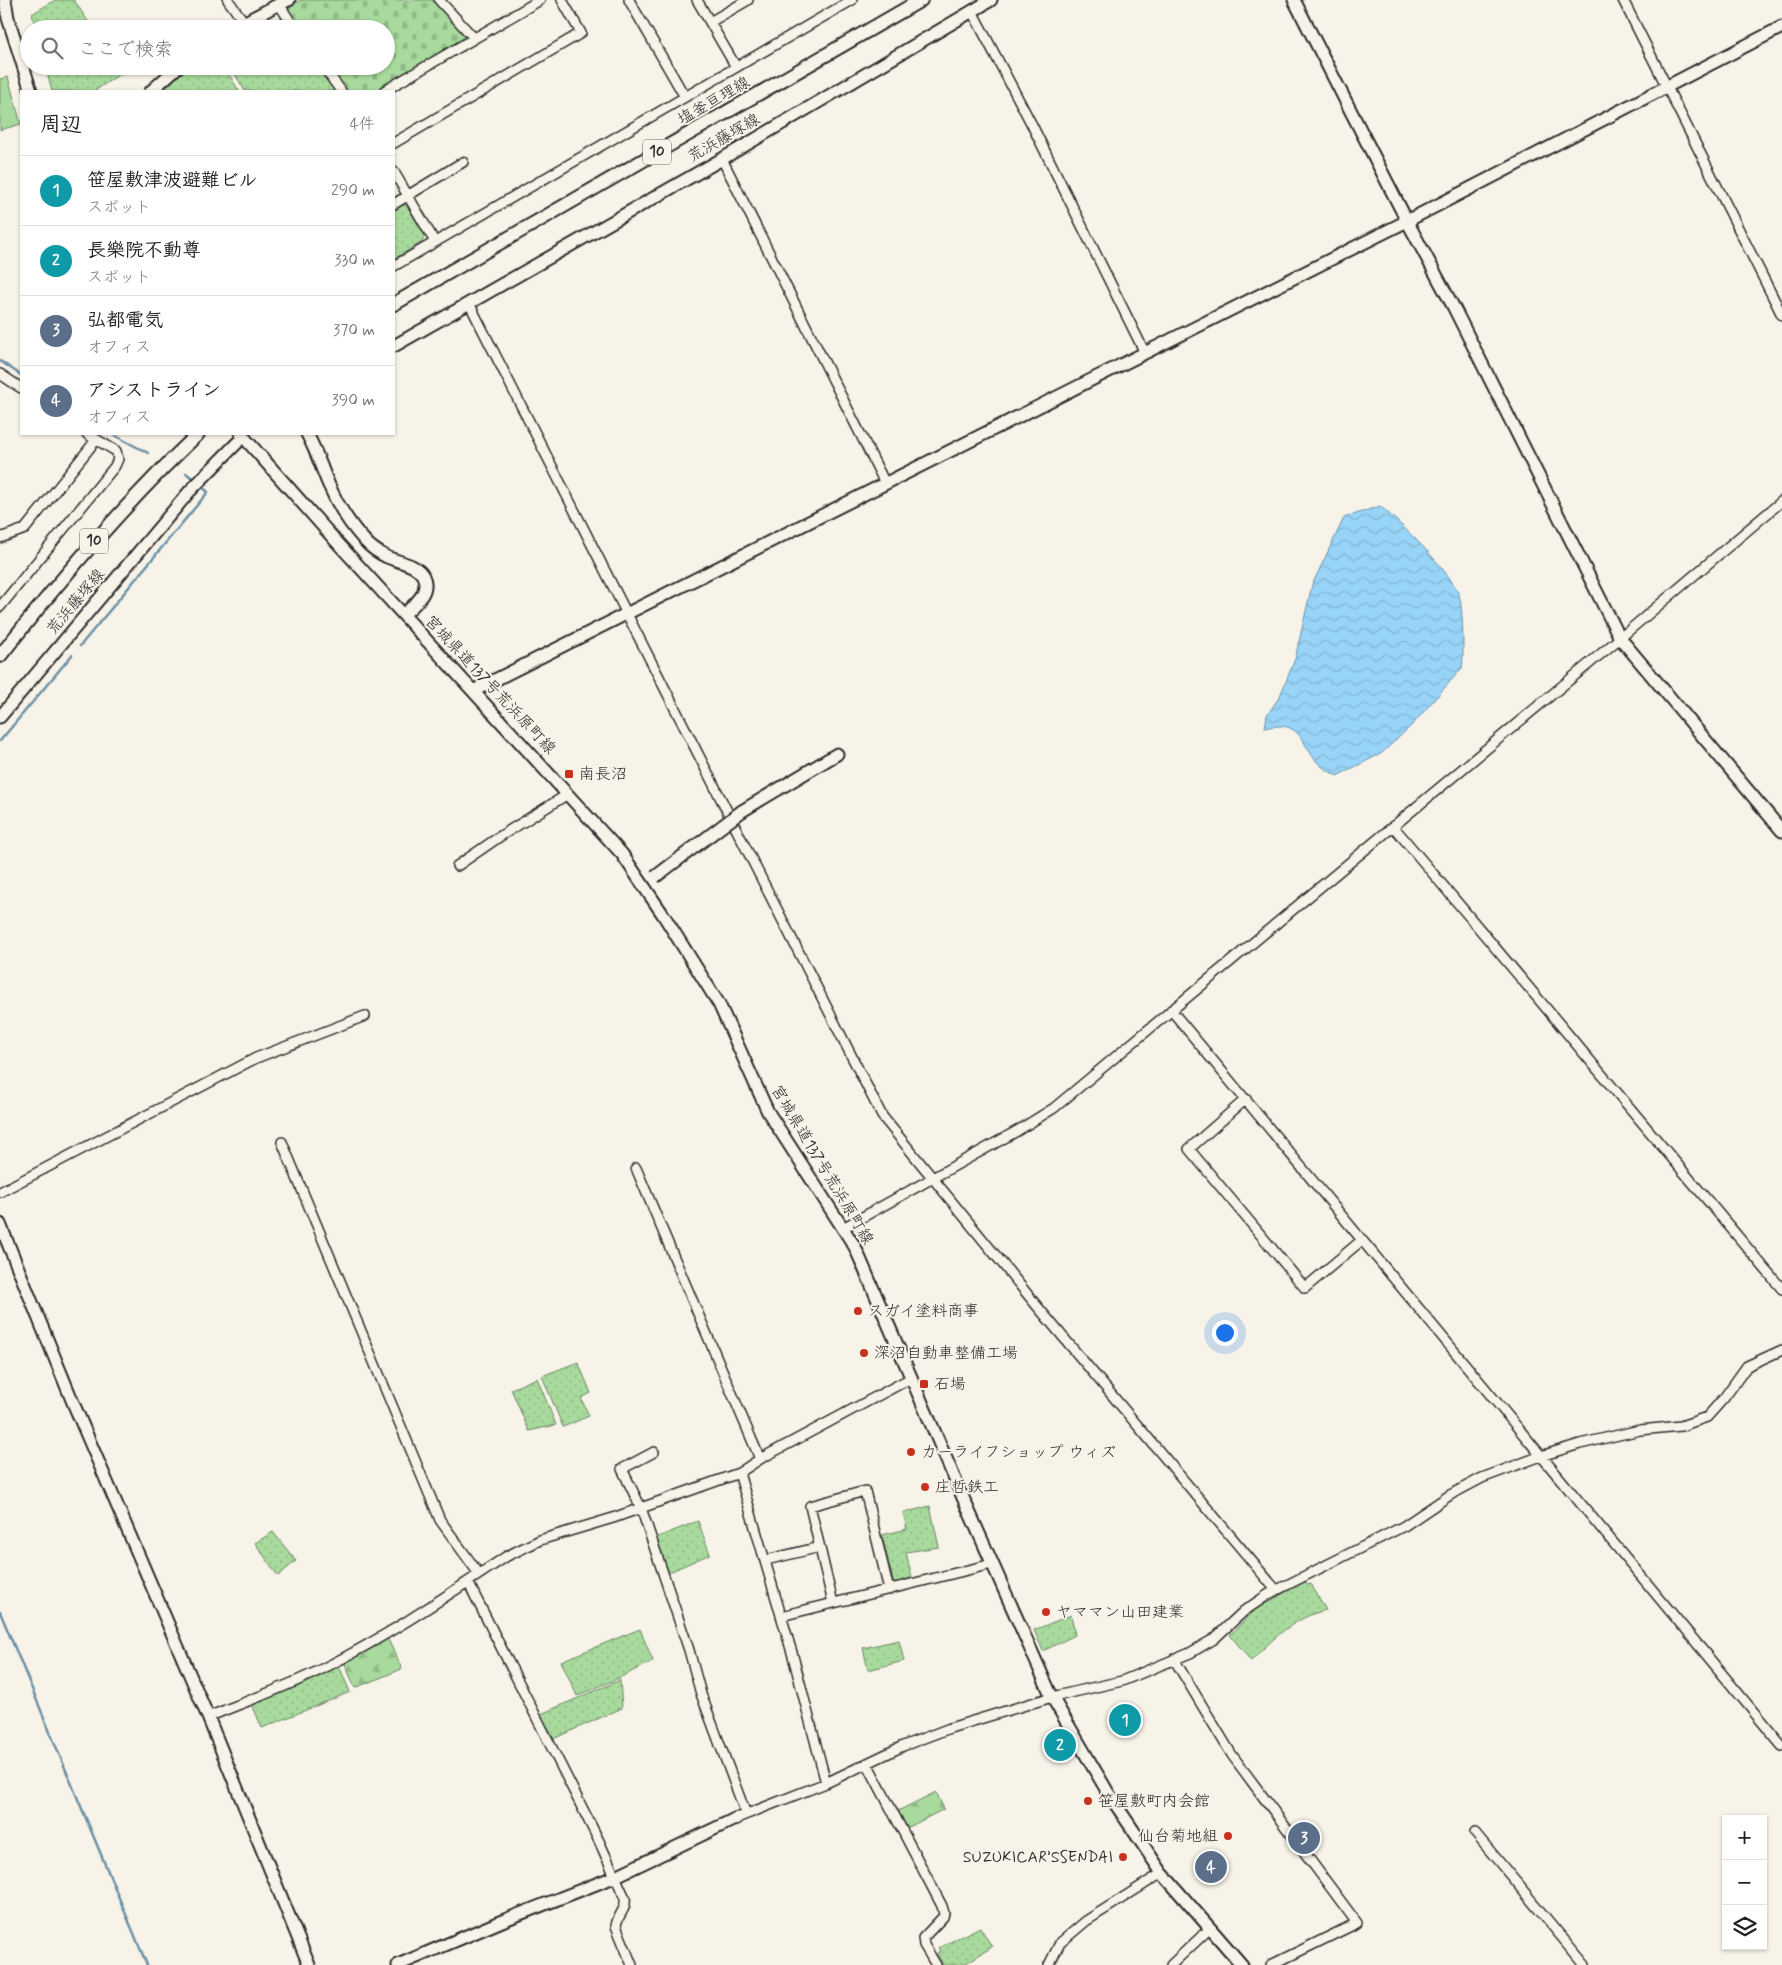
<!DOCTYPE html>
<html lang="ja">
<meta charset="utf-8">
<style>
body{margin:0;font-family:Mynerve,"Klee One",sans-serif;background:#f2f2f2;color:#202124}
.controls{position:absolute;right:15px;bottom:15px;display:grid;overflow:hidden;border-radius:0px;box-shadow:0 1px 4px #0004}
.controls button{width:45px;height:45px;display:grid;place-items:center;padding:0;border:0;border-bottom:1px solid #e0e0e0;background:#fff;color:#202124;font:25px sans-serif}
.you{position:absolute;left:1224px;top:1332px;width:18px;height:18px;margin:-12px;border:4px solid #fff;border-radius:50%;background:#1a73e8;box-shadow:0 0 0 8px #1a73e833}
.badge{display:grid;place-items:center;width:32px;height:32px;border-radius:50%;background:#111827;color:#fff;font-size:16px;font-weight:700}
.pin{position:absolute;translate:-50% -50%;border:2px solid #fff;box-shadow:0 1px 5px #0006}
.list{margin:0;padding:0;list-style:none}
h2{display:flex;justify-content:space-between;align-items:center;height:65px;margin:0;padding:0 20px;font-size:21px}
h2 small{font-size:16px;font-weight:400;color:#757577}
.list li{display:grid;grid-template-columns:32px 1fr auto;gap:15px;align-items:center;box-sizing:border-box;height:70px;padding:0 20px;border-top:1px solid #e0e0e0}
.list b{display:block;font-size:19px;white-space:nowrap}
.list p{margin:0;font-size:16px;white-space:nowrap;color:#757577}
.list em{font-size:16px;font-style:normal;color:#757577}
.icon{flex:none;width:28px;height:28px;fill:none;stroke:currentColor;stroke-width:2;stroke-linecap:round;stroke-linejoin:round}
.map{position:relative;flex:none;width:1782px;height:1965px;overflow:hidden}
.search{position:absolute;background:#fff;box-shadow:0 1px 4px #0004;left:20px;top:20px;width:375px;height:55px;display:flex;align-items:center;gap:12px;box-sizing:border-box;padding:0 18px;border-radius:28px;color:#757577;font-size:19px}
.panel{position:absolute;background:#fff;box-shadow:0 1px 4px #0004;left:20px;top:90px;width:375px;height:345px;border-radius:0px}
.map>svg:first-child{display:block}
</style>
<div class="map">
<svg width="1782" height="1965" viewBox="0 0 1782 1965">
<defs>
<pattern id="green-dots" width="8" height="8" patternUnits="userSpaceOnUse" patternTransform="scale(1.25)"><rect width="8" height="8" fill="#a7da9c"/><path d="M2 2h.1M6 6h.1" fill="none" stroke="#90bb87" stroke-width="1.8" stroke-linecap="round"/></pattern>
<pattern id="forest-firs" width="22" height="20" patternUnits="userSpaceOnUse" patternTransform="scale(1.25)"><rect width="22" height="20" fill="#a7da9c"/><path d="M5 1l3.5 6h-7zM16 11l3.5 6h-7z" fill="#90bb87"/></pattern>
<pattern id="cemetery-stones" width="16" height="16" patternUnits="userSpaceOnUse" patternTransform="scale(1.25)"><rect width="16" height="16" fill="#a7da9c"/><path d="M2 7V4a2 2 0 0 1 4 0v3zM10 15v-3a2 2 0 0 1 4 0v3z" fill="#90bb87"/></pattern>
<pattern id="water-waves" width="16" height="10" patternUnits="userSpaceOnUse" patternTransform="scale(1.25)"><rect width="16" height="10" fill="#97d4f8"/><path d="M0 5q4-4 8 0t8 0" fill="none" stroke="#82b6d5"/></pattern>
</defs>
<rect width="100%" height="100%" fill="#f7f3e8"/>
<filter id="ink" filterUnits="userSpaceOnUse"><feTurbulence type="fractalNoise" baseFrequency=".02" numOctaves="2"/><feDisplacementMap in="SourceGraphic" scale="10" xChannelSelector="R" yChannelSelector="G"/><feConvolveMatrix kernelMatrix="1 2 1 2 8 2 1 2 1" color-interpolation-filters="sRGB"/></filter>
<g filter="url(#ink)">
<path fill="url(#green-dots)" stroke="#698264" d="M55,0H74L93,29H36L32,14Z
M45,66H117L122,73L94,91H52Z
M189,66H224L239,91H161Z
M230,66H319L337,91H245Z
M401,204L407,206L425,236L422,242L394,259V208Z
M578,1362L591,1393L581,1398L589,1416L563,1427L542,1376Z
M537,1378L556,1425L529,1431L511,1389Z
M930,1506L939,1547L906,1552L912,1578L897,1583L893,1581L882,1535L907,1529L903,1513Z
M698,1521L710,1554L665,1574L653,1539Z
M273,1532L296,1561L278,1576L255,1543Z
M1305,1581L1307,1585L1311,1584L1326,1610C1293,1618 1274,1638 1251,1661L1230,1635L1256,1609Z
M1071,1615L1075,1635L1043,1651L1034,1630Z
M640,1629L653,1661L619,1678L577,1696L561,1661Z
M899,1640L904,1661L868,1670L863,1648Z
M337,1661L350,1692L262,1728L249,1697Z
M620,1680L622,1708L551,1740L539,1717L541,1714Z
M980,1927L992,1947L963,1965H943L937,1953L940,1951L938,1948Z"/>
<path fill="url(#forest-firs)" stroke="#698264" d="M385,1633L402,1669L355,1688L342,1657Z
M936,1792L944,1809L907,1828L898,1811Z"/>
<path fill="url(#cemetery-stones)" stroke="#698264" d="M302,0H434L467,35L466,42L379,91H344L326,66H386V29H299L286,11V6Z"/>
<path fill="#a7da9c" stroke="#698264" d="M8,77L21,124L0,130V79Z"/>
<path fill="url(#water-waves)" stroke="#6c90a6" d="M1380,506C1401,524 1450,570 1459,595C1463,608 1464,655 1462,668L1412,725L1382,753L1337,776C1331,772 1322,768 1318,763C1300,743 1302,719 1265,728L1267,715L1280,696L1295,659L1312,585L1344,518Z"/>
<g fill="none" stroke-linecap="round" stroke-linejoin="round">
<path stroke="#6c90a6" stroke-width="2.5" d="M0,361L21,375
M112,434L148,453
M186,473L195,480
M80,646L208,492L201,486
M0,741L72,655
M0,1612L147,1965"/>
<g stroke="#2b2b2b" stroke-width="12">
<path id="street" d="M228,0L244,22
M439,0L474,38
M629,0L685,97
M697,0L736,67
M1623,0L1782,315
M279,4L295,29
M972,11L1031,123L1145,353
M710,22L748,0
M323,66L341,91
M384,91L540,0
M394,143L581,33L562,0
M722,159L885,483
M394,172L435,242
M394,204L463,162
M394,266L852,0
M469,303L882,1116L1037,1306L1276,1590
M0,374L21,388
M0,538L25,529L96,440
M0,607L115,466L118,459L116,451L87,434
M1393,826L1782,1289
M457,866L499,837L568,794
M1171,1010L1782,1746
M1246,1099L1189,1149L1305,1288L1362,1240
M282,1142L440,1520L479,1574
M636,1168L760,1459
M0,1192L256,1058L365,1016
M843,1228L1017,1131L1054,1108L1620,638L1782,501
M654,1452L622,1469L641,1508L689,1650L701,1694L746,1814
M739,1473L793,1656L826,1783
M766,1560L820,1547
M468,1582L599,1841L625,1898C627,1910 617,1915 616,1926L632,1965
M833,1603L810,1506L865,1491L889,1590
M781,1616L992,1564
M1174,1659L1232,1755L1357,1923L1271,1965
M208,1717C247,1701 287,1687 324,1668C388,1636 448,1595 507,1556L540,1540L613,1518L739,1473L760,1459L911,1378
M867,1763L942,1906L944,1913L943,1917L923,1938L924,1945L936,1965
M737,1818L826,1783L903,1746L950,1728L1052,1697L1122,1681L1190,1653L1214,1639L1244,1611L1269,1594L1404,1526L1450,1495L1482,1478L1541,1456L1580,1444L1640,1430L1681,1426L1707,1417L1724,1398L1747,1366L1782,1350
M1475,1833L1585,1965
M1049,1965L1060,1943L1086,1921L1162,1873
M1171,1965L1206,1932"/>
</g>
<g stroke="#2b2b2b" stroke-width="15">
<path id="secondary" d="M5,0L8,18L31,91
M1294,0L1407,221L1454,308L1620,638L1782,831
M232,29L279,4L289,0
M151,91L179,66
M394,346L722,159L991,0
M241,434L335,540L622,854L664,916L719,1004L768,1112L855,1247L960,1491L1052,1697L1110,1796L1162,1873L1242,1965
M307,434C316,450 321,467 328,483C337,504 350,525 365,541C371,548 379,553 387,557C398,562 417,564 423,576C431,592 414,605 404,614
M473,691L1407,221L1782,27
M0,717L189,492L237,443
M742,811L837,754
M0,1224L74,1405L208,1717L309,1965
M398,1965L502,1921L614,1877L737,1818"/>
</g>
<g stroke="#2b2b2b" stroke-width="16">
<path id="primary" d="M394,304L921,0
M0,656C62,577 125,503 198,434"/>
</g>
<use href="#street" stroke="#f7f3e8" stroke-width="9"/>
<use href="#secondary" stroke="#f7f3e8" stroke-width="11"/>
<use href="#primary" stroke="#f7f3e8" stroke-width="12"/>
<g stroke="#2b2b2b" stroke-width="15" stroke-linecap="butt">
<path id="secondary-bridge" d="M655,877L742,811"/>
</g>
<use href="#secondary-bridge" stroke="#f7f3e8" stroke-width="11"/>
</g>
</g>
<g fill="#c8321e" stroke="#f7f3e8" stroke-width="2">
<rect x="564" y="769" width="10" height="10" rx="2.5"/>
<circle cx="858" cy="1311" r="5"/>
<circle cx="864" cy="1353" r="5"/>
<rect x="919" y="1379" width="10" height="10" rx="2.5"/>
<circle cx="911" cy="1452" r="5"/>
<circle cx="925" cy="1487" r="5"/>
<circle cx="1046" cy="1612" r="5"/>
<circle cx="1088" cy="1801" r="5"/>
<circle cx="1228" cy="1836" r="5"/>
<circle cx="1123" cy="1857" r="5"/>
</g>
<g text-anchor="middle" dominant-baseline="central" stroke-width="4" stroke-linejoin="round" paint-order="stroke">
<g fill="#f7f3e8" stroke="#686764" stroke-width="1">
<rect x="643" y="139.5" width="28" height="25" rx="4"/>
<rect x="80" y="528.5" width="28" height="25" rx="4"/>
</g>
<g font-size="15" font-weight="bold" fill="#2b2b2b">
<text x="657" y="152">10</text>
<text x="94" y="541">10</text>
</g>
<g font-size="16" fill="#2b2b2b" stroke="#f7f3e8">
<text transform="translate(714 101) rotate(-30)">塩釜亘理線</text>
<text transform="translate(724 138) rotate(-30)">荒浜藤塚線</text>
<text transform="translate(76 602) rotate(-50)">荒浜藤塚線</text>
<text transform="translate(490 685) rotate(47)">宮城県道137号荒浜原町線</text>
<text transform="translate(822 1165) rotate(59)">宮城県道137号荒浜原町線</text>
</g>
<g font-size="16" fill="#2b2b2b" stroke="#f7f3e8" text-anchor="start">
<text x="579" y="774">南長沼</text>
<text x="868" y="1311">スガイ塗料商事</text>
<text x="874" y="1353">深沼自動車整備工場</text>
<text x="934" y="1384">石場</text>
<text x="921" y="1452">カーライフショップ ウィズ</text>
<text x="935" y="1487">庄哲鉄工</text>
<text x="1056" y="1612">ヤママン山田建業</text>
<text x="1098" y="1801">笹屋敷町内会館</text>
<text x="1218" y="1836" text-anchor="end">仙台菊地組</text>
<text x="1113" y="1857" text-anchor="end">SUZUKICAR’SSENDAI</text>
</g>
</g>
</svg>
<div class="controls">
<button>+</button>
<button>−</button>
<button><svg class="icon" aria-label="layers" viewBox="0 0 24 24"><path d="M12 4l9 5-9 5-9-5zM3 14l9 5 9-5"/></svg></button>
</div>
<div class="you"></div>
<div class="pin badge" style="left:1125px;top:1720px;background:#0f9aa8">1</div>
<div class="pin badge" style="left:1060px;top:1745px;background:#0f9aa8">2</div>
<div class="pin badge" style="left:1304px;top:1838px;background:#5c6f8a">3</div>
<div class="pin badge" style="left:1211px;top:1867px;background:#5c6f8a">4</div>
<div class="search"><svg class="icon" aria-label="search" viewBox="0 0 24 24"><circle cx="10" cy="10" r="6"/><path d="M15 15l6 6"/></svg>ここで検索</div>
<section class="panel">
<h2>周辺<small>4件</small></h2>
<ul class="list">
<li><span class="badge" style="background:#0f9aa8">1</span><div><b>笹屋敷津波避難ビル</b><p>スポット</p></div><em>290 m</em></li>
<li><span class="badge" style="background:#0f9aa8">2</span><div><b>長樂院不動尊</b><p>スポット</p></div><em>330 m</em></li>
<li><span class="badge" style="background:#5c6f8a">3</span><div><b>弘都電気</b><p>オフィス</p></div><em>370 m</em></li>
<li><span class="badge" style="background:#5c6f8a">4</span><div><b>アシストライン</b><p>オフィス</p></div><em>390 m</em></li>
</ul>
</section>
</div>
